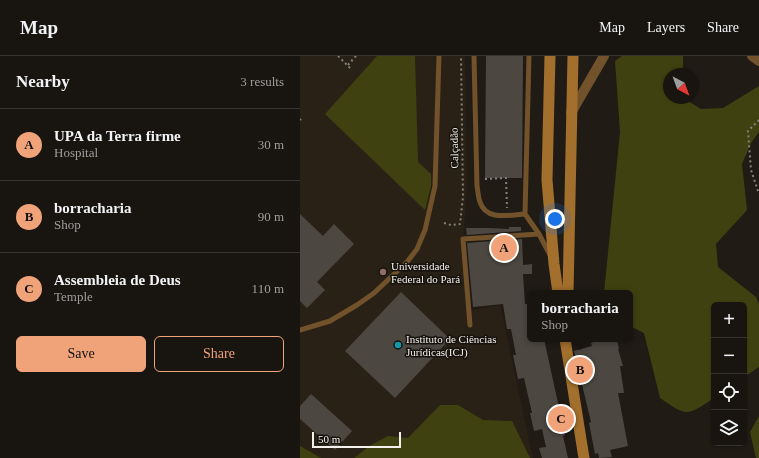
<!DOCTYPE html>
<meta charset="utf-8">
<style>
body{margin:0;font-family:"Times New Roman",serif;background:#25211e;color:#f1f3f6}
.controls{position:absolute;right:12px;bottom:12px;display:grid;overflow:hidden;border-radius:6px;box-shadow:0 1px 3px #0004}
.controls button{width:36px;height:36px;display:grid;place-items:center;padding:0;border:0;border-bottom:1px solid #363330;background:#181410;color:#f1f3f6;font:20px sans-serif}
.compass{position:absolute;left:363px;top:12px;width:36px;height:36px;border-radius:50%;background:#181410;box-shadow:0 1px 3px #0004;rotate:139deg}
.scale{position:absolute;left:12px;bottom:10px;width:89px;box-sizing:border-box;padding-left:4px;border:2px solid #f4f0ec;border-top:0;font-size:11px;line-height:14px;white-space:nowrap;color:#f4f0ec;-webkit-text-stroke:3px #16120c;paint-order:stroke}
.you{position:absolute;left:255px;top:163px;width:14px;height:14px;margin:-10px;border:3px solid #fff;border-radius:50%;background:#1a73e8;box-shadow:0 0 0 6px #1a73e833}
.badge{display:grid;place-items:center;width:26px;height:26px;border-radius:50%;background:#f0a279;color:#111;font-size:13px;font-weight:700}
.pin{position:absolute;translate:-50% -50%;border:2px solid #fff;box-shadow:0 1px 4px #0006}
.popup{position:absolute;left:227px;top:234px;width:106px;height:52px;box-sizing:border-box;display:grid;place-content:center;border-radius:6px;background:#181410;filter:drop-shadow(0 1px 3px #0005);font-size:13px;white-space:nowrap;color:#9f9e9f}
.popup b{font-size:15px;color:#f1f3f6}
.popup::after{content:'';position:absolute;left:50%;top:100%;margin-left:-8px;border:8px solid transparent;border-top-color:#181410}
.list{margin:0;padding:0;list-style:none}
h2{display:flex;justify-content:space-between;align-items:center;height:52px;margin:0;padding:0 16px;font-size:17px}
h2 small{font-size:13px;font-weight:400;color:#9f9e9f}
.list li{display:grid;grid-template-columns:26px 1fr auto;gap:12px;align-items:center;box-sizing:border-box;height:72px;padding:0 16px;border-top:1px solid #363330}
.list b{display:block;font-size:15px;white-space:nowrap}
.list p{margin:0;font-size:13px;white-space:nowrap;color:#9f9e9f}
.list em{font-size:13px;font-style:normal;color:#9f9e9f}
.actions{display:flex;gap:8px;padding:12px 16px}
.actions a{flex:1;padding:9px 0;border:1px solid #f0a279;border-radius:6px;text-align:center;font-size:14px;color:#f0a279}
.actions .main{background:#f0a279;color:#111}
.icon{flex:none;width:22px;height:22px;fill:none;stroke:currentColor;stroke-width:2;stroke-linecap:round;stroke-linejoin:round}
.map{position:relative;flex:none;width:459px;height:402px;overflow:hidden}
header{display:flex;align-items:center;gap:24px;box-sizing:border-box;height:56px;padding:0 20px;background:#181410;border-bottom:1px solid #363330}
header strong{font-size:19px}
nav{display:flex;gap:22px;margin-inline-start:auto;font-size:14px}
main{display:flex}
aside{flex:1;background:#181410}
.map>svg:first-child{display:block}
</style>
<header>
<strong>Map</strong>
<nav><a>Map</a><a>Layers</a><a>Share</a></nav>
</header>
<main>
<aside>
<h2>Nearby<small>3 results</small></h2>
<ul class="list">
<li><span class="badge">A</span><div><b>UPA da Terra firme</b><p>Hospital</p></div><em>30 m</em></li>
<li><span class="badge">B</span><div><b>borracharia</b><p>Shop</p></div><em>90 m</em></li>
<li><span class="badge">C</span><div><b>Assembleia de Deus</b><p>Temple</p></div><em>110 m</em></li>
</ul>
<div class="actions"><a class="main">Save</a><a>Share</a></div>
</aside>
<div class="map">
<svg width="459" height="402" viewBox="0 0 459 402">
<rect width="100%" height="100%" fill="#201b15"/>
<path fill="#292116" d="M0,0H165L167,132L163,183L169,255L200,249L233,402H0Z"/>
<path fill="#3f4210" d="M77,0H115L118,106L131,118V130L125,154L25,58Z
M322,0H383V18H369V42H383L401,53L423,52L459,30V76L451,87L442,108L447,154L416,188L418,211L456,241L459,248V311L444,321V249H414V342C387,360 387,361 360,342L344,277L330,270V237H304L320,76L315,5Z
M140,349H158L183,364L212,365L230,402H54L71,389L88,380L108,382Z
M459,360V402H456L450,376Z
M0,390L21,402H0Z"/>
<path fill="#4c4841" d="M186,0H223L222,122H185Z
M0,158L23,180L34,168L54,188L17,226L25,234L7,252L0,245Z
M209,171H221V175L167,179L166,172H188L209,173Z
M222,183L223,209L232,208V218H223L225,248H230V283H244L265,379L263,380L268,402H242L239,392L246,391L242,373L234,375L230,357H232L224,322L218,323L213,299H216L211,273H207L203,248L173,251L167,187Z
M101,236L150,283L95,342L45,295Z
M303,283H317L319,293H318L323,310H320L324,337H318L328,390L310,394L312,401L299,402L298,397L295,398L289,367L291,366L274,295L292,290L291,287Z
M11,338L52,375L35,394L0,363V350Z"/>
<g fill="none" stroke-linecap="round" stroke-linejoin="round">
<path stroke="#85817c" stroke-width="2" stroke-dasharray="2 3" stroke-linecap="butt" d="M38,0L52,14
M48,9L56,0
M0,64L1,63
M459,64L448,75L451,114L459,138
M185,123L206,122L207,152
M144,167L151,169L160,168L163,141L161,0"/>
<path stroke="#71522b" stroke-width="5" d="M174,0L177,130C178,135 178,141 180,146C186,165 209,159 225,158
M229,0L225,158L239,178L250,199
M170,269L163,183L239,178
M0,274L30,265L57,249L74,237L107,206L117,193L125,174L135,130L139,0"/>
<path stroke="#71522b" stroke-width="10" d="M452,0L459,5
M271,57L304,0"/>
<path stroke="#a26f2c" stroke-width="11" d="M250,0L247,124L254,208L258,237
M268,237L273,0
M265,283L284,402"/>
</g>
<circle fill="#8d6e63" stroke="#16120c" stroke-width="1.5" cx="83" cy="216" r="4"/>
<circle fill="#0f9aa8" stroke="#16120c" stroke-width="1.5" cx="98" cy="289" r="4"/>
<g text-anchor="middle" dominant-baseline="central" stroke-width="3" stroke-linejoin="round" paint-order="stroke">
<g font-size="11" fill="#f4f0ec" stroke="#16120c">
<text transform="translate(154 92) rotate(-91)">Calçadão</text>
</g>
<g font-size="11" fill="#f4f0ec" stroke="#16120c" text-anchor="start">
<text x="91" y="210">Universidade<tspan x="91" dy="13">Federal do Pará</tspan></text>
<text x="106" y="283">Instituto de Ciências<tspan x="106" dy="13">Jurídicas(ICJ)</tspan></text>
</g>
</g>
</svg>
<div class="controls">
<button>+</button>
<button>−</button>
<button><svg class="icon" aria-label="locate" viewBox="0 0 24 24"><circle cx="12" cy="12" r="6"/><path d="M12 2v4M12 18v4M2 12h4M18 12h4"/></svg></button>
<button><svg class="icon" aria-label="layers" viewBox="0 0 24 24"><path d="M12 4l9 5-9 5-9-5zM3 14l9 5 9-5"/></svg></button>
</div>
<svg class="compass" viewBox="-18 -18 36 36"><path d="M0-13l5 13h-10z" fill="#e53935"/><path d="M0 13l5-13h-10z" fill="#9f9e9f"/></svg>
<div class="scale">50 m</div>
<div class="you"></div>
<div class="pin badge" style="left:204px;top:192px">A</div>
<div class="pin badge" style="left:280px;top:314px">B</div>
<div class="popup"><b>borracharia</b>Shop</div>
<div class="pin badge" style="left:261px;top:363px">C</div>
</div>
</main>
